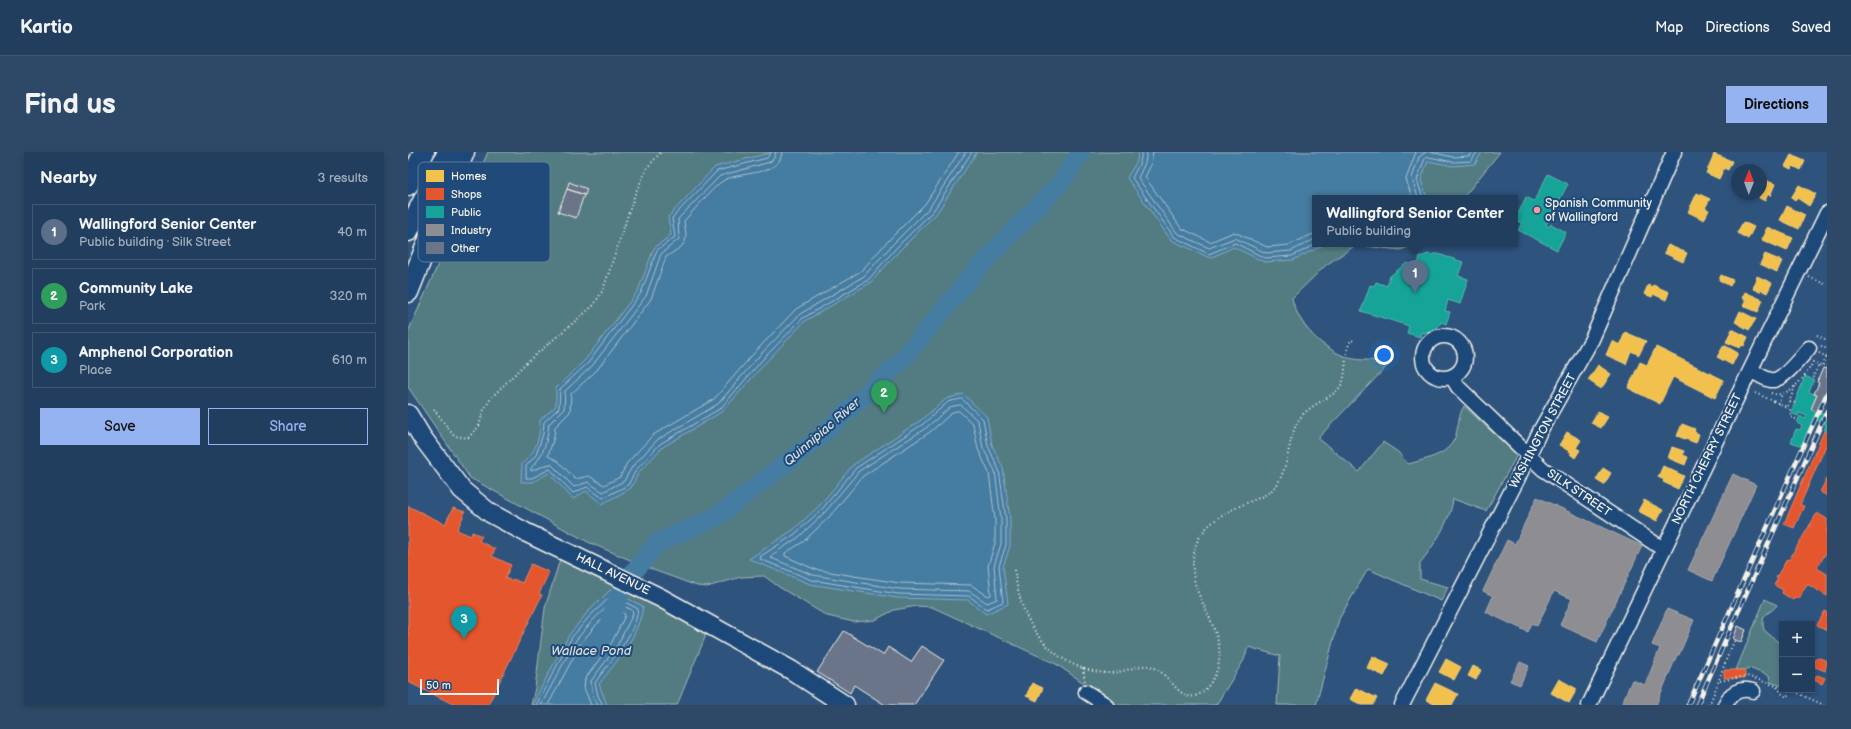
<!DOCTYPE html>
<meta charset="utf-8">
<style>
body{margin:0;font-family:"Balsamiq Sans",sans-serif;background:#2e4967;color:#f1f3f6}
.controls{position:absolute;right:12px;bottom:12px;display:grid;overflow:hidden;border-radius:0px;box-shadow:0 2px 6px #0003}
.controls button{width:36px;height:36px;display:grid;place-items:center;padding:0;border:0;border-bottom:1px solid #3f5773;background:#223e5e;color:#f1f3f6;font:20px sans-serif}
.compass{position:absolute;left:1323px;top:12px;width:36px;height:36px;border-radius:50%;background:#223e5e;box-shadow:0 2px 6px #0003;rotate:1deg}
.scale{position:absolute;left:12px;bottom:10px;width:79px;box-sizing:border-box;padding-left:4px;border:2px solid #f4f1e8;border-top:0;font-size:11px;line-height:14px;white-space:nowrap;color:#f4f1e8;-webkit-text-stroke:3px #1f4a7a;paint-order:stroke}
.you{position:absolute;left:976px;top:203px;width:14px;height:14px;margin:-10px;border:3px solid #fff;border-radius:50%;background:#1a73e8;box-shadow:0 0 0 6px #1a73e833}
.badge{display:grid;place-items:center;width:26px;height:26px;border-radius:50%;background:#95b2f1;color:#fff;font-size:13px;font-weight:700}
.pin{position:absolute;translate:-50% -33px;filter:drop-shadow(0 1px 2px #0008)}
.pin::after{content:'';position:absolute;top:21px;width:14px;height:12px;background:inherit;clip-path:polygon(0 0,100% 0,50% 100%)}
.popup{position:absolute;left:904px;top:43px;width:206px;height:52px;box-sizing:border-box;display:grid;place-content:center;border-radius:0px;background:#223e5e;filter:drop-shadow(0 1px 3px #0005);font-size:13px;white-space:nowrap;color:#a2aebc}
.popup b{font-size:15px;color:#f1f3f6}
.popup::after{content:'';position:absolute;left:50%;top:100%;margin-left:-8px;border:8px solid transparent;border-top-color:#223e5e}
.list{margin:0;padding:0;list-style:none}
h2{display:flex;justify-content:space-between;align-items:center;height:52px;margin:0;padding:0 16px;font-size:17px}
h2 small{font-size:13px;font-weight:400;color:#a2aebc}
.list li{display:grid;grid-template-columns:26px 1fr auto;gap:12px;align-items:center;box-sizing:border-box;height:56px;margin:0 8px 8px;padding:0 8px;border:1px solid #3f5773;border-radius:0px}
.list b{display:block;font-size:15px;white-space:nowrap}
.list p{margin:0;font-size:13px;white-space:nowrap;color:#a2aebc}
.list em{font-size:13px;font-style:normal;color:#a2aebc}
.actions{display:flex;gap:8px;padding:12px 16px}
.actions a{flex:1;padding:9px 0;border:1px solid #95b2f1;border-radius:0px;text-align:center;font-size:14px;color:#95b2f1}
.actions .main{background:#95b2f1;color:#111}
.map{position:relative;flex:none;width:1419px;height:553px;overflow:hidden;border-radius:0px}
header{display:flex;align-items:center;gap:24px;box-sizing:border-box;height:56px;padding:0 20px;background:#223e5e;border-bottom:1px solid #3f5773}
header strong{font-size:19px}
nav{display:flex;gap:22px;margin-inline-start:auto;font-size:14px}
.intro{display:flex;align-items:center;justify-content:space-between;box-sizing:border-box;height:96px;padding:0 24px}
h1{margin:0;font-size:28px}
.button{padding:10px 18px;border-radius:0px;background:#95b2f1;color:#111;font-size:14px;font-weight:700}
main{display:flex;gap:24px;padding:0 24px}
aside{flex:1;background:#223e5e;border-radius:0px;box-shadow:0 2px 6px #0003}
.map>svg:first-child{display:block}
</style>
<header>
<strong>Kartio</strong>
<nav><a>Map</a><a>Directions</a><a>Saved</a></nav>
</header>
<div class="intro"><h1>Find us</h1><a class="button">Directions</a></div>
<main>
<aside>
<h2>Nearby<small>3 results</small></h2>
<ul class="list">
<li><span class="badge" style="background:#5c6f8a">1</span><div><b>Wallingford Senior Center</b><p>Public building · Silk Street</p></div><em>40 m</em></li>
<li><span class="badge" style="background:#2e9e5b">2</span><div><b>Community Lake</b><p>Park</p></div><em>320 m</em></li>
<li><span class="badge" style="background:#0f9aa8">3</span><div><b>Amphenol Corporation</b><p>Place</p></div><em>610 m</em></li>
</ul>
<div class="actions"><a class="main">Save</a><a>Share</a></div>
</aside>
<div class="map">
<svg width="1419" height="553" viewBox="0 0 1419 553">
<rect width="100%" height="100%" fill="#2e537d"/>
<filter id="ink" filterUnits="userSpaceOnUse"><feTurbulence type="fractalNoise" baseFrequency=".025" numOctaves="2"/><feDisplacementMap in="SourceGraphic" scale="8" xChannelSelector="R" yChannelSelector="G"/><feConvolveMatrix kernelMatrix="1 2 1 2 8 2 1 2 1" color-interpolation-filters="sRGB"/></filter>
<g filter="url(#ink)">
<path fill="#537c82" stroke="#a4b6b5" d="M80,0H1092L1055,46H907V92H1009L992,98L948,93L918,113L884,146C890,173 914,197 941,206C952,209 972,208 984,209L910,286L951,320L975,290L990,300L1000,312C1018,307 1043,303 1048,282C1051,272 1050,264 1056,254L1109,303L1078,359L1045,347C1043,368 1025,395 1012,411V427L1040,435L1033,449L960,417L931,467L908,553H869L872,504L840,495L836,508L808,553H708L648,512L524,455L509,454L486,458L467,468L446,470L419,464L371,435L356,424L333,425L299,435L289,434L248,419L180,390L62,326L0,235V180Z
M153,404L282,468L298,483L269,553H123L127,536L137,456Z
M1357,447L1369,453C1361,464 1352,459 1356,478C1362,482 1367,489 1374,492V534L1362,530L1361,524L1341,516L1337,518H1328Z"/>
<path fill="#447ba1" stroke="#8aaabd" d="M365,0H569L528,62L492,98L462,131L397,169L358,210L315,259L255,295L231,320L223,336L194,352L178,339L165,347L141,321L125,330H113L114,312C128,299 132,288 132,268L148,254V236L177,208L204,173L230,139L246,96L263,83L260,65L307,15Z
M730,0H1074L1067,12L1045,14L1020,9L1013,28L1019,46H907V92H918L885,108L856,110L826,95L802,106L763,88L719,26L729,9Z
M555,242L579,265L584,293L595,316L602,367V394L595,415L600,452L578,462L560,448L490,446L402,432L341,407L385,378L412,353L445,313L513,268L538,247Z
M202,438L235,454C231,484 209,509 191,532L199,553H124L161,483L178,462Z"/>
<path fill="#f2c14e" stroke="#f3cf7c" d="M1306,2L1324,9L1320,18L1316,16L1311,27L1298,21Z
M1383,3L1397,9L1393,18L1385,14L1383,17L1377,14Z
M1357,28L1367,32L1362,44L1360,42L1357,49L1351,46Z
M1391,33L1408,42L1401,54L1389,46L1387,49L1383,46Z
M1289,41L1302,47L1297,56L1301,58L1296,68L1280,60Z
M1379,54L1397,63L1391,77L1372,68Z
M1335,70L1346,75L1340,87L1329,81Z
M1359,75L1385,86L1379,99L1354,88Z
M1260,93L1279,101L1275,110L1256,101Z
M1357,102L1374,109L1369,120L1352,112Z
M1313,123L1325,128L1322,134L1311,128Z
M1349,124L1364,131L1359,141L1353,138L1352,140L1345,137L1346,134H1345Z
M1240,133L1244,135L1245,133L1261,140L1258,148L1245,142L1244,145L1236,142Z
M1337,140L1355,148L1350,160L1335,154L1338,148L1334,146Z
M1332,159L1348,167L1341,178L1327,170Z
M1324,177L1340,185L1336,194L1334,193L1332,196L1318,190Z
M1217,180L1238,189L1231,203L1223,199L1218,212L1198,203L1204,189L1212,193Z
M1316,193L1330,201L1324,213L1309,205Z
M1248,195L1316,228L1307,246L1265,225L1252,252L1220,236L1232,210L1239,213Z
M1190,213L1203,222L1193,237L1180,228Z
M1190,259L1200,265L1193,276L1183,271Z
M1274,272L1287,277L1286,280L1291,282L1288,291L1269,284Z
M1159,280L1173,288L1168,296L1172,298L1167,306L1162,302L1164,301L1151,293Z
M1264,295L1276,299L1275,303L1280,305L1277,313L1260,306Z
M1255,314L1276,324L1270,337L1255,330L1256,328L1250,325Z
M1195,316L1203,321L1196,333L1188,328Z
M1236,348L1255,358L1249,369L1230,359Z
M964,504L982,512L976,524L959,516Z
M1038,507L1053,515L1046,528L1031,520Z
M1065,514L1073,518L1068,528L1060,524Z
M1151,527L1169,537L1161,551L1143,541Z
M624,531L635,536L629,549L618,544Z
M1027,531L1050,542L1044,553H1028L1018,548Z
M948,536L969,546L965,553H954L942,547Z"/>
<path fill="#e4572e" stroke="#e98566" d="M1416,279L1419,280V291L1392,353L1396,354L1386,376L1376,372Z
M1419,326V344L1412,340Z
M0,354L37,372L45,356L57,360L49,378L63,384L64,380L74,384L71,389L87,397L84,404L103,413L97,426L104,429L105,427L114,431L123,412L141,420L131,442L134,443L80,553H47L0,530Z
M1409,361L1419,367V399L1409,416L1419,422V444L1399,432L1390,447L1387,445L1385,448L1374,441L1375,438L1366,433L1370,427L1368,426L1379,407L1381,408Z
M1417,459L1419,460V478L1409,473Z
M1409,505L1419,509L1417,519L1405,514Z
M1316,518H1337V526H1316Z
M1409,523L1417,526L1414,532L1406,528Z"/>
<path fill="#17a398" stroke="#59bab0" d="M1140,22L1160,32L1138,73L1141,75L1143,72L1158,80L1149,98L1110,78L1114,71L1107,68L1118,45L1126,49Z
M1020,102L1025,103L1026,102H1030L1055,110L1050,124L1060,127L1052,152L1040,148L1037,159L1042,160L1038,172L1033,170L1031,174L1027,177L1029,181L1023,184L1021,179L1016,181L1013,180L1012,185L999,181L1001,174L953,159L962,133L966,134L968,130L979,134L982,124L999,111L1009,114L1012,105Z
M1397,224L1406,228L1401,240L1409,243L1403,257L1419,264V280L1416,279L1418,272L1406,267L1395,294L1383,290L1388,277L1392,278L1394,274L1389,271L1392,264L1397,267L1399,264L1391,261L1390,264L1383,261Z"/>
<path fill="#8d8d92" stroke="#acabac" d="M1325,322L1348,333L1304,429L1280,418Z
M1129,345L1234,394L1189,490L1152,473L1164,447L1146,439L1129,474L1124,471L1120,480L1078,460L1085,444L1075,439L1099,388L1107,392Z
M1259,457L1286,468L1271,503H1269L1248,553H1213L1224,528L1237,533L1252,496L1244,493Z
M1112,510L1121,514L1112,533L1102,529Z"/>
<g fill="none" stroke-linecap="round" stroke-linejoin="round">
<path stroke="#aec2cc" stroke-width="1" d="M363,0L359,6L309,19L264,66L267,85L249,98L233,141L180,211L152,237L151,256L136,270L135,282L128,303L118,314V326H124L142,317L165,341L179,335L195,346L220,333L228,318L252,292L313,256L355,207L395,166L460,128L489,95L525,59L564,0
M368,0L366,6L362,10L312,24L270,67L271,87L253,102L238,144L184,214L157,239L156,257L141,272C139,290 136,303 123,316V319L138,313L143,312L166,335L180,330L195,340L216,329L224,315L249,288L310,252L351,204L392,162L456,124L485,92L521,56L558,0
M374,0C373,26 329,18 313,30C300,41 288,56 276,69L278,82L277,90L273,95L258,105L243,147L189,218L163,242L162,260L147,275L146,285L140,304L150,309L167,327L181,324L196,333L212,325L219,311L245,283L306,247L347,200L388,157L453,119L481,88L517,52L551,0
M734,0L732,10L724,26L766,85L801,102L827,91L857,106L884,104L909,92
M739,0L737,11L730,26L769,81L801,96L827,86L858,101L883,99L907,87
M745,0L743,13L737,25L773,76L802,90L826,80L859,95L881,93L907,81
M1022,0L1045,5L1061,4L1064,0
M1004,46L998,27L1008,0
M1010,46L1004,26L1011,5L1018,0
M1015,46L1009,28L1017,6L1021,5L1045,10L1063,9L1069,0
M554,247L575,267L580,294L591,318L598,367V393L591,414L595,450L579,457L561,444L490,442L404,428L352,407L353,404L387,382L415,356L448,316L515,272L540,250Z
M553,253L570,269L575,296L587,319L593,367V392L586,414L589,447L579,451L561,439L491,437L405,423L363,406L364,403L391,385L418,359L451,319L518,276L542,255Z
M551,259L565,272L570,297L581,321L587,368V391L580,414L583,443L580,444L563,433L492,431L446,424L406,417L377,404V401L395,390L422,364L455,324L522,280L545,260Z
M128,553L164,485L181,465L204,443L230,457C227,485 202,508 187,531L190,544L195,553
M133,553L168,488L185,468L205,449L224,458L225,462L209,494L183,529L185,545L190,553
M140,553L173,491L189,472L206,457L216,461L217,464L204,490L177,527L176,536L183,553"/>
<path stroke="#447ba1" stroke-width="19" d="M203,466L216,432L249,391L308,365L411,286L492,210L573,113L654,29L673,0"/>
</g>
<path fill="#6a7589" stroke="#f4f1e8" d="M161,30L179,37L177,43L159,37Z
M159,37L176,43L168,66L150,60Z
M1419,214V239L1409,260L1403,257L1409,243L1406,242L1411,231L1409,230L1415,216L1418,217Z
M1330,474L1338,478L1333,490L1325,487Z
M436,479L475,503L480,495L503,510L514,494L536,508L506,553H477L446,533L442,541L409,520Z"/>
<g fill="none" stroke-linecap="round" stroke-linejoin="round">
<g stroke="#f4f1e8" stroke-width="17">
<path id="minor" d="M1015 205a21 21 0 1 1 42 0a21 21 0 1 1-42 0Z
M1343,218C1349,222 1356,227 1363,228C1374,230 1394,204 1401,196
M1044,225L1050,235L1135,317L1255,397
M678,540L698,553
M994,553L1110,326L1132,279L1184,187L1266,0
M1181,553L1316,272L1419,61
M1317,553C1322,541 1332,535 1345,539"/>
</g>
<g stroke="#f4f1e8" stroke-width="21">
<path id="major" d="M0,262L14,285L54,338L82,361L117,380L253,446L383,518L437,553"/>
</g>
<g stroke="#f4f1e8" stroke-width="23">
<path id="highway" d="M0,33L16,0
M0,79L40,0
M0,140L56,0"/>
</g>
<path stroke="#f4f1e8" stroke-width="2" stroke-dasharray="1 3" stroke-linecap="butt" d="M1401,125L1419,133
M1409,183L1419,188
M1413,194L1419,197
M1411,201L1419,205
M1410,227L1405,225L1411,213
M1347,241L1379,255L1388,232
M1363,241C1379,248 1398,225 1405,210L1414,215L1419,204
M1382,249L1387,251
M1370,252L1374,242
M1379,255L1382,257L1383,265L1390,268
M26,257L46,284L60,286L71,274L76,257L84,245L119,210L185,154L195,138L227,42L239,16L253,0
M607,418C607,426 609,434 611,442C621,485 654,518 699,521C713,522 731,512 741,514C756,517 765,536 778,544C788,546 795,541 801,533C826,499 800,468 788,435C784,423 784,407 787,396C794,371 820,359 841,350C848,347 857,344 863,339C882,321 878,291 890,269C900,252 924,247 932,235C940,224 935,202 943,188L946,189
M675,516L677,529
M1312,529L1339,524L1374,536
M1369,535L1375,543L1379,545L1382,538
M1383,538L1416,553
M1301,553C1311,531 1316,509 1327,488"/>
<use href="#minor" stroke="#1f4a7a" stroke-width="14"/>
<use href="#major" stroke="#1f4a7a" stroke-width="18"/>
<use href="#highway" stroke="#1f4a7a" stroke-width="20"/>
<g stroke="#f4f1e8" stroke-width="4.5">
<path id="rail" d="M1280,553L1419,241
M1289,553L1419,259"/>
</g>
<use href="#rail" stroke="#1f4a7a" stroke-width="3" stroke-dasharray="9" stroke-linecap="butt"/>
</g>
</g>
<circle fill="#ff9aa2" stroke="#1f4a7a" stroke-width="1.5" cx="1129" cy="58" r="4"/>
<g text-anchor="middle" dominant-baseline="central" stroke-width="4" stroke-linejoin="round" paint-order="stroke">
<g font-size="12" fill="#f4f1e8" stroke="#1f4a7a" text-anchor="start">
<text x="1137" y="51">Spanish Community<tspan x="1137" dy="14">of Wallingford</tspan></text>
</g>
<g font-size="12" fill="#f4f1e8" stroke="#1f4a7a">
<text transform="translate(1135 279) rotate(-62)">WASHINGTON STREET</text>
<text transform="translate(1299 307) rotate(-64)">NORTH CHERRY STREET</text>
<text transform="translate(1171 341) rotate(34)">SILK STREET</text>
<text transform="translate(205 422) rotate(26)">HALL AVENUE</text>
</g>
<g font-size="13" font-style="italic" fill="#dadfdd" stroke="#1f4a7a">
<text transform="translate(414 280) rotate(-41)">Quinnipiac River</text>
<text x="183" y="499">Wallace Pond</text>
</g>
</g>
<rect x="10" y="10" width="132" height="100" rx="6" fill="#1f4a7a" stroke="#5f7c9b" stroke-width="1"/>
<rect x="18" y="18" width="18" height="12" fill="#f2c14e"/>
<rect x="18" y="36" width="18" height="12" fill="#e4572e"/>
<rect x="18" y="54" width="18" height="12" fill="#17a398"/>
<rect x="18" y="72" width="18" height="12" fill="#8d8d92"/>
<rect x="18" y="90" width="18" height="12" fill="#6a7589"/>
<g font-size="11" fill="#f4f1e8">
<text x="43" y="28">Homes</text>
<text x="43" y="46">Shops</text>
<text x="43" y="64">Public</text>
<text x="43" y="82">Industry</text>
<text x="43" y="100">Other</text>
</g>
</svg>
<div class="controls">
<button>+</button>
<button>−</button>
</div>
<svg class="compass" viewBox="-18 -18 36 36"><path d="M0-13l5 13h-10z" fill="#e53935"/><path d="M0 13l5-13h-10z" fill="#a2aebc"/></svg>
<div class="scale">50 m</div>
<div class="you"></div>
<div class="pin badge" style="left:1007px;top:141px;background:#5c6f8a">1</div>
<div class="popup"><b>Wallingford Senior Center</b>Public building</div>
<div class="pin badge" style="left:476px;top:261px;background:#2e9e5b">2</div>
<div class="pin badge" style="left:56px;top:487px;background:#0f9aa8">3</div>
</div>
</main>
